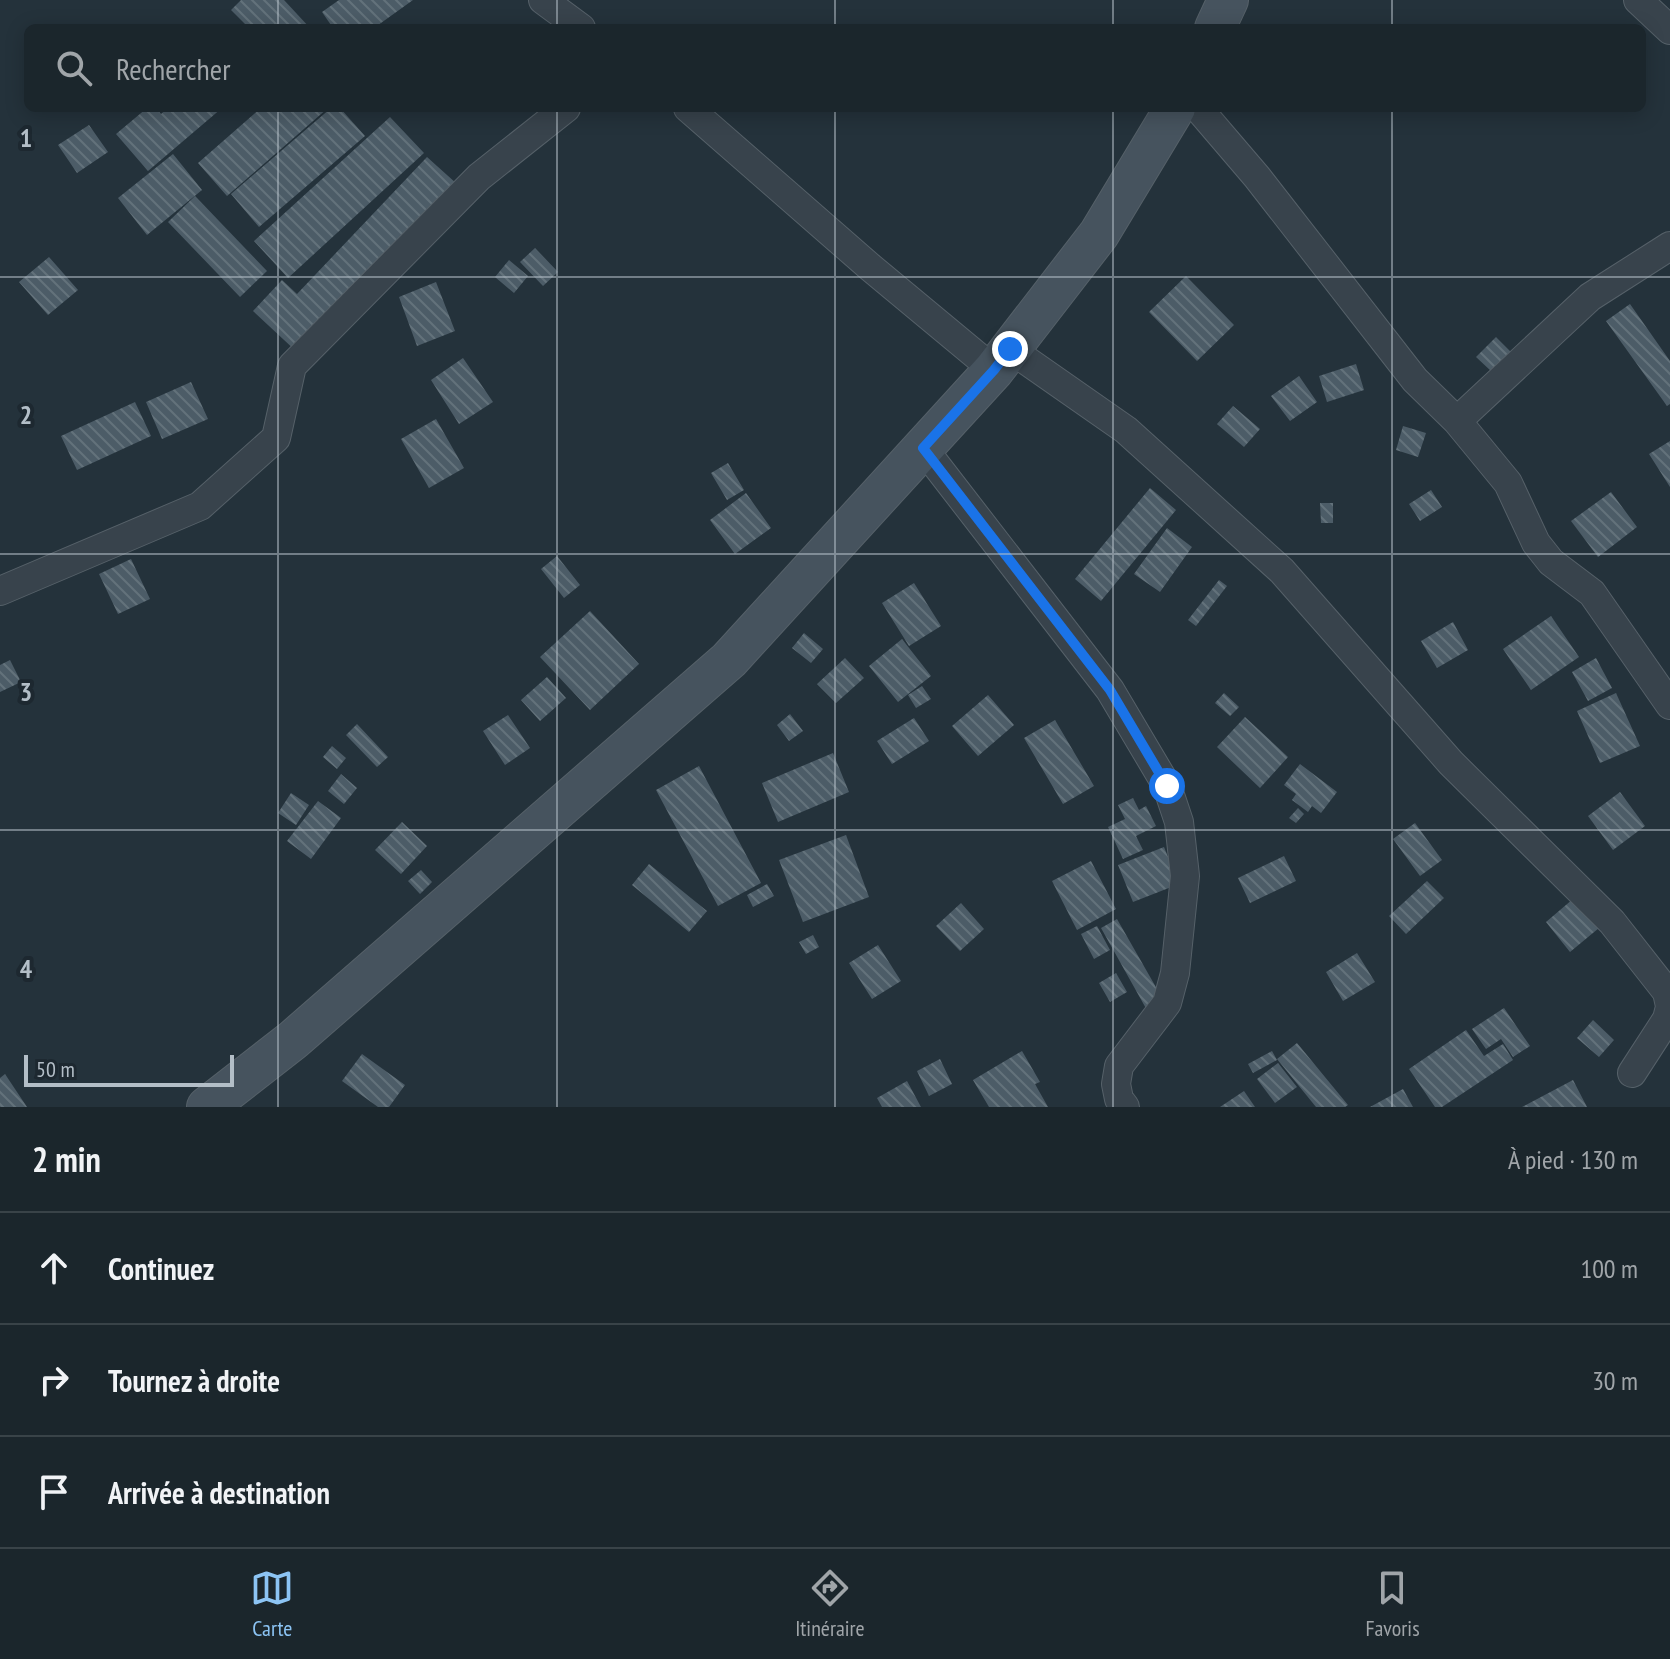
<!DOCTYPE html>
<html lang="fr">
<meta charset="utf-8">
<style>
body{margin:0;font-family:"PT Sans Narrow",sans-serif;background:#242e34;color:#f1f3f6}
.scale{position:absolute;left:24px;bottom:20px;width:210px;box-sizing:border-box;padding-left:8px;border:4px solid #b3bec7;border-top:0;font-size:22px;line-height:28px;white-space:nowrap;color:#b3bec7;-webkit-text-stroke:6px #1d2830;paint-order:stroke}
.stop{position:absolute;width:24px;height:24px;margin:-18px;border:6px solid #1a73e8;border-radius:50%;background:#fff}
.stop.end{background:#1a73e8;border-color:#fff;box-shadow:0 2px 8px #0008}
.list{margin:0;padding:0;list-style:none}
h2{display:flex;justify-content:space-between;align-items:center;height:104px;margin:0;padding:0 32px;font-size:34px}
h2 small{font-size:26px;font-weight:400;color:#a0a5a9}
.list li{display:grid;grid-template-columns:52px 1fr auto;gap:24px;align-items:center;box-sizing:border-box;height:112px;padding:0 32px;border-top:2px solid #394348}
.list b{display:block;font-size:30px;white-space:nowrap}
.list em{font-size:26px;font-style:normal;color:#a0a5a9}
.icon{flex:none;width:44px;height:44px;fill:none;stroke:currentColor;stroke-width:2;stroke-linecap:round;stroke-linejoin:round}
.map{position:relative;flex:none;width:1670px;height:1107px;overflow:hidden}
.search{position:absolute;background:#1b262c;box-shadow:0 4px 20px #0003;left:24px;right:24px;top:24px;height:88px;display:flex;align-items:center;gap:20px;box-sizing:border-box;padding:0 28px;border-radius:12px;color:#a0a5a9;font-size:30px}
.sheet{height:440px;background:#1b262c}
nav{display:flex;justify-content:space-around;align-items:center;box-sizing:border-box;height:112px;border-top:2px solid #394348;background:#1b262c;font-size:22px;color:#a0a5a9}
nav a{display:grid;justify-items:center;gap:4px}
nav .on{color:#8cc4f4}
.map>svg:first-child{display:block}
</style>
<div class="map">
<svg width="1670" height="1107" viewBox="0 0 1670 1107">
<defs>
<pattern id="building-back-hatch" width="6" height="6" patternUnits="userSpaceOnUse" patternTransform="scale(2)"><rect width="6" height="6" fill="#4c5c67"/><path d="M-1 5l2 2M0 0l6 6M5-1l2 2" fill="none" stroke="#63727b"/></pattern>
</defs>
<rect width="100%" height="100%" fill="#24323b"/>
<path fill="url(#building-back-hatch)" d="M241,0H284L310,28H249L231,10Z
M339,0H413L374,28H333L322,12Z
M147,108H156L161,114L168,108H222L148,171L116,134Z
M261,108H328L227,196L198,163Z
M331,108H340L365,136L259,227L231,194Z
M390,117L424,153L288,278L254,241Z
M89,125L108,152L77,173L58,145Z
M173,154L202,190L147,235L118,198Z
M427,157L457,184L298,353L253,311L282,280L297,294Z
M195,196L267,271L240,297L168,222Z
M535,248L558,272L543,286L520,262Z
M49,257L78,290L48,315L19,282Z
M509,260L528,276L514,293L495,277Z
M1186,276L1234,325L1197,361L1149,312Z
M436,282L455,331L417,346L399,297Z
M1630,304L1670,361V404L1667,406L1606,321Z
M1496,337L1511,352L1491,371L1476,357Z
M463,358L493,402L459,424L431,380Z
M1356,364L1364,390L1327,402L1319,376Z
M1299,376L1317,402L1290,421L1271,396Z
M191,382L208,419L162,439L146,402Z
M135,402L151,436L77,470L61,436Z
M1233,406L1260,429L1244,447L1217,424Z
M436,419L464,468L429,488L401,439Z
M1403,426L1426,433L1418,457L1396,450Z
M1670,441V487L1649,454Z
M728,463L744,490L727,500L711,473Z
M1150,488L1176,510L1101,601L1075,579Z
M1431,490L1442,507L1420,521L1409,504Z
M1611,492L1637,527L1598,557L1571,521Z
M746,493L771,528L735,554L710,520Z
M1320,503H1333V523H1321Z
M1167,528L1192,547L1160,592L1134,574Z
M557,556L580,585L564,598L541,569Z
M131,559L150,599L118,614L99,574Z
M1219,580L1227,586L1196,626L1188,620Z
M914,583L941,626L909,646L882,603Z
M590,611L639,664L590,710L540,657Z
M1551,616L1579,657L1531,690L1503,649Z
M1453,622L1468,650L1437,668L1421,641Z
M804,633L823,649L811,663L792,648Z
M902,639L931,676L898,702L869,666Z
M845,658L864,678L836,703L817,684Z
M1596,658L1612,688L1588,701L1572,672Z
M10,660L21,682L0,692V665Z
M547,677L566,698L540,721L521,700Z
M922,686L931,699L916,708L908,695Z
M1224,693L1239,707L1230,716L1215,703Z
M1616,693L1640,746L1600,763L1577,711Z
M988,695L1014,725L978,756L952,726Z
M790,714L803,731L789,741L777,725Z
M508,715L530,748L505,765L483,731Z
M1245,717L1288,757L1260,788L1217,747Z
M914,718L929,741L892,764L877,741Z
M1055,720L1094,786L1063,804L1024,738Z
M357,724L388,757L377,767L346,735Z
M332,746L346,758L337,769L323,757Z
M833,753L849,792L778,822L762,783Z
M1300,764L1337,792L1321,813L1312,806L1308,812L1292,800L1296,794L1284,785Z
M699,766L761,883L718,906L656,790Z
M341,774L357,788L344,804L328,791Z
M1620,792L1645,826L1613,850L1588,816Z
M291,793L309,805L296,825L278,813Z
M1133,798L1139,810L1146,806L1156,826L1136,836L1143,850L1123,859L1108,827L1125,819L1118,805Z
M318,801L341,818L311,859L287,841Z
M1298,808L1304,814L1296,823L1289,818Z
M402,822L427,846L401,874L375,850Z
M1415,823L1442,860L1420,876L1393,839Z
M846,835L869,897L803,922L779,860Z
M1164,847L1179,884L1133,902L1118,865Z
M1284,856L1296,881L1250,903L1238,878Z
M1091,861L1116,909L1077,930L1052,881Z
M649,864L707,911L689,932L632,885Z
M421,870L432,882L420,894L408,881Z
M1427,881L1444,898L1406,934L1389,916Z
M767,884L774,896L753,907L747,895Z
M1580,893L1605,923L1570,952L1546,922Z
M961,903L984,929L960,951L936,926Z
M1117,919L1165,1003L1148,1012L1101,928Z
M1097,926L1110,950L1094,959L1081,934Z
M813,935L819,947L806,954L799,942Z
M878,945L901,981L872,999L849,963Z
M1357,953L1375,982L1343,1001L1326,972Z
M1116,973L1127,992L1110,1002L1099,983Z
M1504,1008L1530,1046L1513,1057L1501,1039L1486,1049L1472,1029Z
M1593,1020L1614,1040L1599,1057L1577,1038Z
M1466,1030L1484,1056L1503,1044L1513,1060L1442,1107H1435L1409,1069Z
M1297,1043L1348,1105L1345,1107H1316L1277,1059Z
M1022,1051L1040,1082L1035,1084L1048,1107H989L973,1080Z
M1272,1051L1277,1060L1253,1073L1248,1064Z
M362,1054L405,1085L389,1107H378L342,1081Z
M940,1059L952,1084L929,1096L917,1071Z
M1278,1063L1297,1087L1275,1103L1257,1079Z
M5,1074L27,1107H0V1078Z
M1573,1080L1587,1107H1522Z
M907,1081L921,1107H882L877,1098Z
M1403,1089L1413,1107H1370Z
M1244,1091L1255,1107H1220Z"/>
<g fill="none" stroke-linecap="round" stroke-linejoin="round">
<g stroke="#566169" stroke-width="30">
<path id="street" d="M543,0L581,28
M1638,0L1670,30
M688,108L870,267L994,370
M1198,108L1257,177L1415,380L1457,421L1508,483L1536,543L1551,562L1592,593L1670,705
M1010,349L1126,430L1282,571L1451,763L1612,922L1667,992L1670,1006
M1457,421L1590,297L1670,246
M923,448L1110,690L1167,786L1179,822L1185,876L1175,973L1167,1003L1119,1066L1116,1084L1119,1099L1125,1107
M0,591L200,506L276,438L292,366L479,177L566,108
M1632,1073L1667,1019L1670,1007"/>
</g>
<g stroke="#566169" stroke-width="42">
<path id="secondary" d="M1215,28L1228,0
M207,1107L293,1040L729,660L994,370L1099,234L1175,108"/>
</g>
<use href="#street" stroke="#38434c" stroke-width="28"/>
<use href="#secondary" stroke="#46535e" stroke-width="40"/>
</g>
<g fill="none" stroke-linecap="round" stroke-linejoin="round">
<path stroke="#1a73e8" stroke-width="10" d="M1010,349L994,370L923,448L1110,690L1167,786"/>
</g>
<path fill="none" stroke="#b3bec7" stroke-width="2" stroke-opacity="0.55" d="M278,0V28M557,0V28M835,0V28M1113,0V28M1392,0V28M278,108V1107M557,108V1107M835,108V1107M1113,108V1107M1392,108V1107M0,277H1670M0,554H1670M0,830H1670"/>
<g font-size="26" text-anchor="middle" font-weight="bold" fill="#b3bec7" stroke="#1d2830" stroke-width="8" stroke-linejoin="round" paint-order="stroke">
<text x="26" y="147">1</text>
<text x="26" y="424">2</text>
<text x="26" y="701">3</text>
<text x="26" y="978">4</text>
</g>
</svg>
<div class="scale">50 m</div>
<div class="stop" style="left:1167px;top:786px"></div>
<div class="stop end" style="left:1010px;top:349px"></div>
<div class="search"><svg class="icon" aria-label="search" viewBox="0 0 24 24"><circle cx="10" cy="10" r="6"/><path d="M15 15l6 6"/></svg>Rechercher</div>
</div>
<section class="sheet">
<h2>2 min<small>À pied · 130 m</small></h2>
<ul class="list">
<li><svg class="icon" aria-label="ahead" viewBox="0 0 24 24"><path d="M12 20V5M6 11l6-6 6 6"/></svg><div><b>Continuez</b></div><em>100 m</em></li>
<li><svg class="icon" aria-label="right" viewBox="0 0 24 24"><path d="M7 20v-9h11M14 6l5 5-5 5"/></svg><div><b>Tournez à droite</b></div><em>30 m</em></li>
<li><svg class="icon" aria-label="arrive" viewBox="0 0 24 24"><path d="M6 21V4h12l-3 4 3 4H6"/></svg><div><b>Arrivée à destination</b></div></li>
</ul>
</section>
<nav>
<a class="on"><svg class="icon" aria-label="map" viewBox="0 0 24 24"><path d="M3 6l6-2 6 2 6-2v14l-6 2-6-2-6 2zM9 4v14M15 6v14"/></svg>Carte</a>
<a><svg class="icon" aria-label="directions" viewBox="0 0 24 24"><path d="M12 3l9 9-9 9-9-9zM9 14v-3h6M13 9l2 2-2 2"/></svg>Itinéraire</a>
<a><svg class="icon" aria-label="saved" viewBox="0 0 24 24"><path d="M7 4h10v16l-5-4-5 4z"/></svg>Favoris</a>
</nav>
